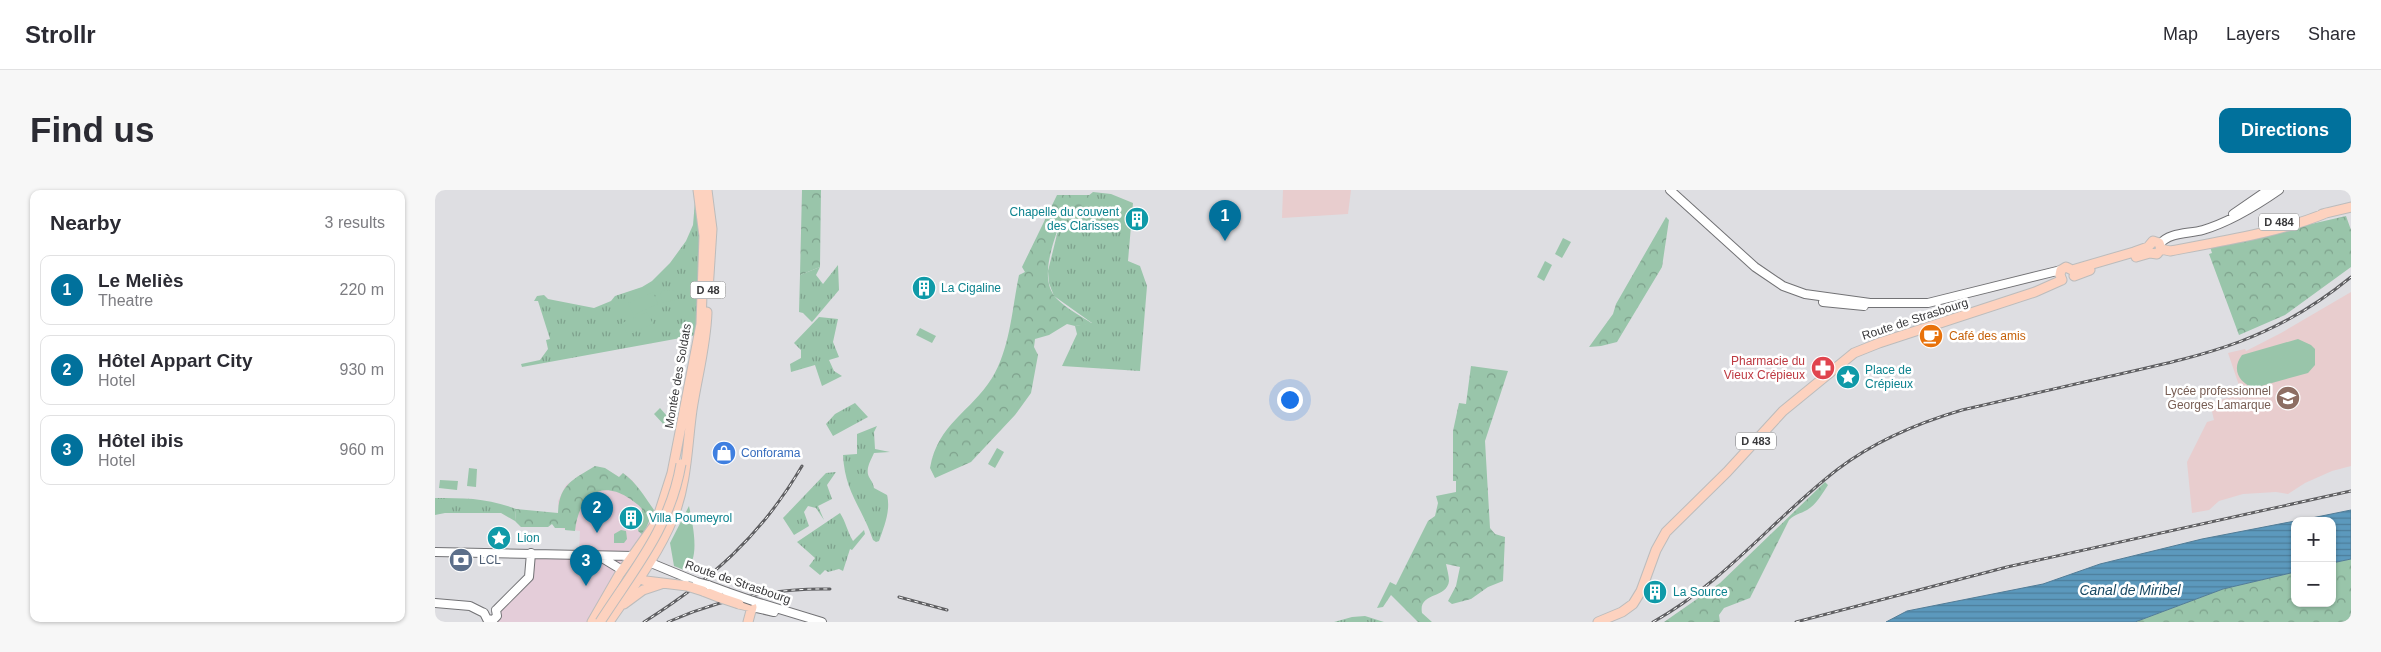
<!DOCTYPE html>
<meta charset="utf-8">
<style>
body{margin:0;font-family:Helvetica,sans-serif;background:#f7f7f7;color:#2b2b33}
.controls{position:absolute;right:15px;bottom:15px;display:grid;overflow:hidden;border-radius:10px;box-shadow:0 1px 4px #0004}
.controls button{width:45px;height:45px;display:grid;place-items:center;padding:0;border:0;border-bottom:1px solid #e1e1e2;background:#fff;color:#2b2b33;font:25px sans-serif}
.you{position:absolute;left:854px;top:209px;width:18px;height:18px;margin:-12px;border:4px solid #fff;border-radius:50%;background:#1a73e8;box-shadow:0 0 0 8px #1a73e833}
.badge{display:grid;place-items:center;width:32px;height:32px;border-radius:50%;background:#01719c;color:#fff;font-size:16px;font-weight:700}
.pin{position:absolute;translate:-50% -41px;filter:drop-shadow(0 1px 2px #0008)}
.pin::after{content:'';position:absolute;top:26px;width:18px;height:15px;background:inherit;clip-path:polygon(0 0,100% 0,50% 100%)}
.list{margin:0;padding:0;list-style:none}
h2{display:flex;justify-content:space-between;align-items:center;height:65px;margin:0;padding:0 20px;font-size:21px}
h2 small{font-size:16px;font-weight:400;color:#7c7c81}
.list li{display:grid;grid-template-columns:32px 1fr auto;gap:15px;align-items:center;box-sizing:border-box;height:70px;margin:0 10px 10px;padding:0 10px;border:1px solid #e1e1e2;border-radius:10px}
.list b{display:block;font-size:19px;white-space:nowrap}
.list p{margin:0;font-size:16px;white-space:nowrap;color:#7c7c81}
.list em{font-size:16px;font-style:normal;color:#7c7c81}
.map{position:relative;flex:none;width:1916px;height:432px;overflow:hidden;border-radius:10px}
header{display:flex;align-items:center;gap:30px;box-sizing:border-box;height:70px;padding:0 25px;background:#fff;border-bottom:1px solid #e1e1e2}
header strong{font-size:24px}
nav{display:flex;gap:28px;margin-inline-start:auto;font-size:18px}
.intro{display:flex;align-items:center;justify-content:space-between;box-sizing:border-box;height:120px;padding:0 30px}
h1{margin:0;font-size:35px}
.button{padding:12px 22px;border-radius:10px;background:#01719c;color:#fff;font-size:18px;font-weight:700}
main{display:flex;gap:30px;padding:0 30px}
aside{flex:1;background:#fff;border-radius:10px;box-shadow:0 1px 4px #0004}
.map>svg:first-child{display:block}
</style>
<header>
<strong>Strollr</strong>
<nav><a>Map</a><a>Layers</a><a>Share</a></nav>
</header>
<div class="intro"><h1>Find us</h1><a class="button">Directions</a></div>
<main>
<aside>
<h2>Nearby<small>3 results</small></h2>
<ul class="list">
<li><span class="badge">1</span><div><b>Le Meliès</b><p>Theatre</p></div><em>220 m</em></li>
<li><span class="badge">2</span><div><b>Hôtel Appart City</b><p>Hotel</p></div><em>930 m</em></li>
<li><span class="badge">3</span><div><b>Hôtel ibis</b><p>Hotel</p></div><em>960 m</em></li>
</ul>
</aside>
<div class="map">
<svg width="1916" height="432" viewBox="0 0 1916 432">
<defs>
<pattern id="grass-tufts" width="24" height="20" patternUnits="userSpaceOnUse" patternTransform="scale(1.25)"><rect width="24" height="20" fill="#99c5aa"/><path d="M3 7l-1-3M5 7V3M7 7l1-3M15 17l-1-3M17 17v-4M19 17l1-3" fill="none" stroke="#7ea18c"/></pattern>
<pattern id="forest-crowns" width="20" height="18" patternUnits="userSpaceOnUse" patternTransform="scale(1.25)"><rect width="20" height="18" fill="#99c5aa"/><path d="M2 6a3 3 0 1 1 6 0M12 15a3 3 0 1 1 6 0" fill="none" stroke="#7ea18c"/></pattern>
<pattern id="water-rules" width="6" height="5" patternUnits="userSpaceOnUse" patternTransform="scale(1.25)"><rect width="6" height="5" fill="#5c99bd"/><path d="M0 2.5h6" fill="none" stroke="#4d7e9b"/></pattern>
</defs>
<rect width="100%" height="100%" fill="#dedee2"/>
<path fill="#e4cdd9" d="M171,279L184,287L188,283L197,290L219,320L224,323L156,432H58L64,422L91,391L97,362L144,363L145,341L125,338L123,311L131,295L151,282Z"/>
<path fill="#e8cdce" d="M848,0H916L913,24L847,28Z
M1916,102V276L1897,281L1870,293L1853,304L1841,302L1808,304L1784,311L1774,320L1757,323L1752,272L1772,232L1779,230L1775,213L1807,204L1793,163L1810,159L1811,161L1846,143Z"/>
<path fill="url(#grass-tufts)" d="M658,2L676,4L698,13L693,71L705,76L712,96L705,181L627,176L642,144L640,136L657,133L619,106L614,93L613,81L626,28Z
M260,11L266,55L262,145L87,177L86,174L105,170L113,159L111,150L115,149L103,111H99L102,106L109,105L113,109L159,118L176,111L180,106L207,97L217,91L235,73L251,51L258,35Z
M403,75L404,100L377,132L368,123L364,122L365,85L385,77L381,85L388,94Z
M384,127L403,129L398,152L404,167L394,170L399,181L407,186L387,196L380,175L356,182L355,174L366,168V160L359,153Z
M420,213L433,227L398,246L391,234L400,224Z
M442,236L439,242L440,259L455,262L439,263C436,270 430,279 434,287C437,292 438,293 439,298L452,305C456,320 449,337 444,351L441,352L438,350C427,317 410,303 408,265L422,264V244Z
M401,282L392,295L397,309L383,316L389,330L381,318L373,316L369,322L374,336L359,345L348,328L391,283Z
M0,308C30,308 52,308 81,319L80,331L66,323H10L0,325Z
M405,323C411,332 412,341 418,351L429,340L430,344L417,360L415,359L408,381L404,379L393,382L390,380L385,385L374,376L380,368L362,352Z
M186,340L191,341L192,349L189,353H179V344Z
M930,426L949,432H899L917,427Z"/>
<path fill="url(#forest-crowns)" d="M367,0H386L385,77L365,85Z
M622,5H658L655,11L627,27C620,49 602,89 622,109C632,119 646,126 658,134L640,136L632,134L614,145L600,149L599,157L603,165L596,203L580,225L536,272L500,288L495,278C503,233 536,222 557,188C575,159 577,119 584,85L590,82L587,77Z
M1911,26L1916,40V77L1850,125L1804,145L1774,64L1777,63L1775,57Z
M1231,27L1234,30L1227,77L1182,152L1166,156L1154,157L1178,124L1181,114Z
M1036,176L1073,181L1050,251L1055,338L1060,344L1070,347L1068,391L1053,397L1036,409L1017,414L1013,411L1021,396L1025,377L1011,374C1012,379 1014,386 1014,391C1012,409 983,402 987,423L997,432H983L956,405L948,417L942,418L955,392L961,395L993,331L1000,326L1003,313L1001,306L1021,302V291H1018V241L1024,213L1031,214Z
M160,276L170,278L184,287L188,283C202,293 209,306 219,320L208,345L203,341L207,319C203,314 198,311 192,307C162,289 143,310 140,341L130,340V338H120L117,334L113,337H86L80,331L81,319L123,323C124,295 137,290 160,276Z
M1390,292L1393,295C1387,304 1381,315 1372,320C1365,324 1360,324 1354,330L1315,408L1289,418L1284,425L1285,432H1229L1285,393Z
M1916,369V432H1700L1788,399L1860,382V413H1897V373Z"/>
<path fill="#99c5aa" d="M1128,48L1136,52L1127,68L1120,64Z
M1110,71L1117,75L1109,91L1102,87Z
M228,100L239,101L243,109L228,113L225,104Z
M218,102L223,114L199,125L193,113Z
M212,122L218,134L193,145L187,133Z
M485,138L501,146L497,153L481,145Z
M1863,149L1876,155L1880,159V175L1873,183L1819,198C1804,193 1796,179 1807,165Z
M225,218L237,232L231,237L219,224Z
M562,258L569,262L560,278L553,274Z
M34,278L42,279L41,297L32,296Z
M5,290L23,291L22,300L4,298Z
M254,316C257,331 267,372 249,380L239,376L235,353Z"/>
<path fill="url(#water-rules)" stroke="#527c96" d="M1916,320V369L1897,373V331H1862Z
M1860,331V382L1788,399L1700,432H1451L1472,421L1608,394L1665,374L1767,349Z"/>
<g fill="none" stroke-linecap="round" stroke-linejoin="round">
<g stroke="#727275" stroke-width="10">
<path id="secondary" d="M1235,0L1320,77L1348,96L1370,104L1435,113H1493L1626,80
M1798,24L1833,0
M1725,54C1734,42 1754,44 1768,40C1795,32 1821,16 1844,0
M1388,112L1429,116
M0,362L199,366L262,392
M164,366L187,380
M273,395L292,402
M318,411L387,432
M0,413L35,416L49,423
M317,417L339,422
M61,420L94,387L96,363
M49,423L52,429L58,430L62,426L61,420"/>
</g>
<g stroke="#bcbcbc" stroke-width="11">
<path id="primary" d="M272,0L277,39L273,101
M1887,24L1916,17
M1726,59L1735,61C1786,51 1843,43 1891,23
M1701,67L1715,63L1722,64L1726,59
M1637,80L1699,62L1713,57L1718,51L1724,53L1726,59
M1639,86L1655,80
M1627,90L1625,85L1626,80L1631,77L1637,80
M198,386L211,391L252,396
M268,401L286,408
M189,414L208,400L226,394
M304,414L317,417L313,432
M157,432L184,385L221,333L237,283L266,134L269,46L263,0
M174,432C196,400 223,365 238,328C252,293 252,256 257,220C262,187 271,155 272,122
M1163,432L1187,422L1198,414L1206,401L1221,360L1231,342L1292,282L1348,221L1419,163L1444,153L1600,102L1627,90"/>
</g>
<use href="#secondary" stroke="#fff" stroke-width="8"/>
<use href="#primary" stroke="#fdd2bf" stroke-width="9"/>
<g stroke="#5f5f62" stroke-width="3">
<path id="rail" d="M464,407L512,420
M209,432C277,389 326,346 367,276
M233,432C284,409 339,398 395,399
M1218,432C1290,392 1339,328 1403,279C1440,251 1483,233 1527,220C1576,209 1626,197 1676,186C1770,165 1838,151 1916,87
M1361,432L1572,377L1916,301"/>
</g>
<use href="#rail" stroke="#fff" stroke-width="1" stroke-dasharray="4" stroke-linecap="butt"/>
<g stroke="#727275" stroke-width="10" stroke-linecap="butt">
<path id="secondary-bridge" d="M262,392L273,395
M292,402L318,411"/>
</g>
<g stroke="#bcbcbc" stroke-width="11" stroke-linecap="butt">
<path id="primary-bridge" d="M252,396L268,401
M286,408L304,414
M165,432C199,379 235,338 246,274"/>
</g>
<use href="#secondary-bridge" stroke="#fff" stroke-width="8"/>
<use href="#primary-bridge" stroke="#fdd2bf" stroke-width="9"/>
</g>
<defs>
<g id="building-disc" transform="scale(1.25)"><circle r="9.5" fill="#0f9aa8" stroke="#fff"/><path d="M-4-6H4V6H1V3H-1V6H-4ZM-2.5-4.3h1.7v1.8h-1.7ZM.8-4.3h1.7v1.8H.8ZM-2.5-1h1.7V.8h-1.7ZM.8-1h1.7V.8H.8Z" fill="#fff"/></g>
<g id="cafe-disc" transform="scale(1.25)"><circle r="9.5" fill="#e8710a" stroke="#fff"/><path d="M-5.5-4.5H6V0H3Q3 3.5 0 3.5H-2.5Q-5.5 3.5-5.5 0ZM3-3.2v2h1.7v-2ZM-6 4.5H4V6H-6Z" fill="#fff"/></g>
<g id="pharmacy-disc" transform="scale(1.25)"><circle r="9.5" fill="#e0444e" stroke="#fff"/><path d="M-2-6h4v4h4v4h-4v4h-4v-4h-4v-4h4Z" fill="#fff"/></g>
<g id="sight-disc" transform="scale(1.25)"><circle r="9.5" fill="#0f9aa8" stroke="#fff"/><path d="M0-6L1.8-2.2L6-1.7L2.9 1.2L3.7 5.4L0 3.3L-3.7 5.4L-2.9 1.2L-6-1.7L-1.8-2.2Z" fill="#fff"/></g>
<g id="school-disc" transform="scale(1.25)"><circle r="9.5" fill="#8d6e63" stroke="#fff"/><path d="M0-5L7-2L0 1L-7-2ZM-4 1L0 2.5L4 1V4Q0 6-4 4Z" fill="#fff"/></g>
<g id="shop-disc" transform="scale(1.25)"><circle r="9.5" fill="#3f7fe0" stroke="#fff"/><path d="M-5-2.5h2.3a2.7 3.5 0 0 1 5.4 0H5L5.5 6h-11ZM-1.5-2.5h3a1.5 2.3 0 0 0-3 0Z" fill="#fff"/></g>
<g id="bank-disc" transform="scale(1.25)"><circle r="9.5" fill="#5c6f8a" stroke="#fff"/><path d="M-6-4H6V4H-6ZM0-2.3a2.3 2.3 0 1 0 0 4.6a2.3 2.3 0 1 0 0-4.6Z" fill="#fff"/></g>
</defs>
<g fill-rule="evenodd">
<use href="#building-disc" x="702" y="29"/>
<use href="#building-disc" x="489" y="98"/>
<use href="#cafe-disc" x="1496" y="146"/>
<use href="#pharmacy-disc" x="1388" y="178"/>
<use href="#sight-disc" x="1413" y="187"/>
<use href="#school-disc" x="1853" y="208"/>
<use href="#shop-disc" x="289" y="263"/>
<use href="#building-disc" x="196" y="328"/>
<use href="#sight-disc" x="64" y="348"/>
<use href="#bank-disc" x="26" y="370"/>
<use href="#building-disc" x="1220" y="402"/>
</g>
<g text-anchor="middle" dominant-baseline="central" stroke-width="5" stroke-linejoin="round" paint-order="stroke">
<g fill="#fff" stroke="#747476" stroke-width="1">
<rect x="1824" y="23.5" width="40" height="17" rx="4"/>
<rect x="255.5" y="91.5" width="35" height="17" rx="4"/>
<rect x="1301" y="242.5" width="40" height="17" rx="4"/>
</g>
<g font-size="11" font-weight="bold" fill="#39393b">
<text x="1844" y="32">D 484</text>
<text x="273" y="100">D 48</text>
<text x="1321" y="251">D 483</text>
</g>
<g font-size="12" fill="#0d838f" stroke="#fff" text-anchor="start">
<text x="684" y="22" text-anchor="end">Chapelle du couvent<tspan x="684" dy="14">des Clarisses</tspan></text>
<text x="506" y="98">La Cigaline</text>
<text x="1430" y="180">Place de<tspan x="1430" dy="14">Crépieux</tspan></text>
<text x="214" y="328">Villa Poumeyrol</text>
<text x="82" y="348">Lion</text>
<text x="1238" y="402">La Source</text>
</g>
<g font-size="12" fill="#39393b" stroke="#fff">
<text transform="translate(1480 129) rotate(-18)">Route de Strasbourg</text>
<text transform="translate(243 186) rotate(-80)">Montée des Soldats</text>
<text transform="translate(303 392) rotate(19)">Route de Strasbourg</text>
</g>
<g font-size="12" fill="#c56008" stroke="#fff" text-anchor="start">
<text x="1514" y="146">Café des amis</text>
</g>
<g font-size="12" fill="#be3a42" stroke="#fff" text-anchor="end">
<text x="1370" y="171">Pharmacie du<tspan x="1370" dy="14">Vieux Crépieux</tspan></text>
</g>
<g font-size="12" fill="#785e54" stroke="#fff" text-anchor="end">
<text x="1836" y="201">Lycée professionnel<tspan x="1836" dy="14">Georges Lamarque</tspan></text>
</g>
<g font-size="12" fill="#366cbe" stroke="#fff" text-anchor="start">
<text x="306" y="263">Conforama</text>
</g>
<g font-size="12" fill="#4e5e75" stroke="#fff" text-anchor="start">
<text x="44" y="370">LCL</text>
</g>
<g font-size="14" font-style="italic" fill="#194963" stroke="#fff">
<text x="1695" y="400">Canal de Miribel</text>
</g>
</g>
</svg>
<div class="controls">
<button>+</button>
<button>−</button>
</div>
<div class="you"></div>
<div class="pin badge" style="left:790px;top:51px">1</div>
<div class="pin badge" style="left:162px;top:343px">2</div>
<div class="pin badge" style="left:151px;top:396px">3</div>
</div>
</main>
